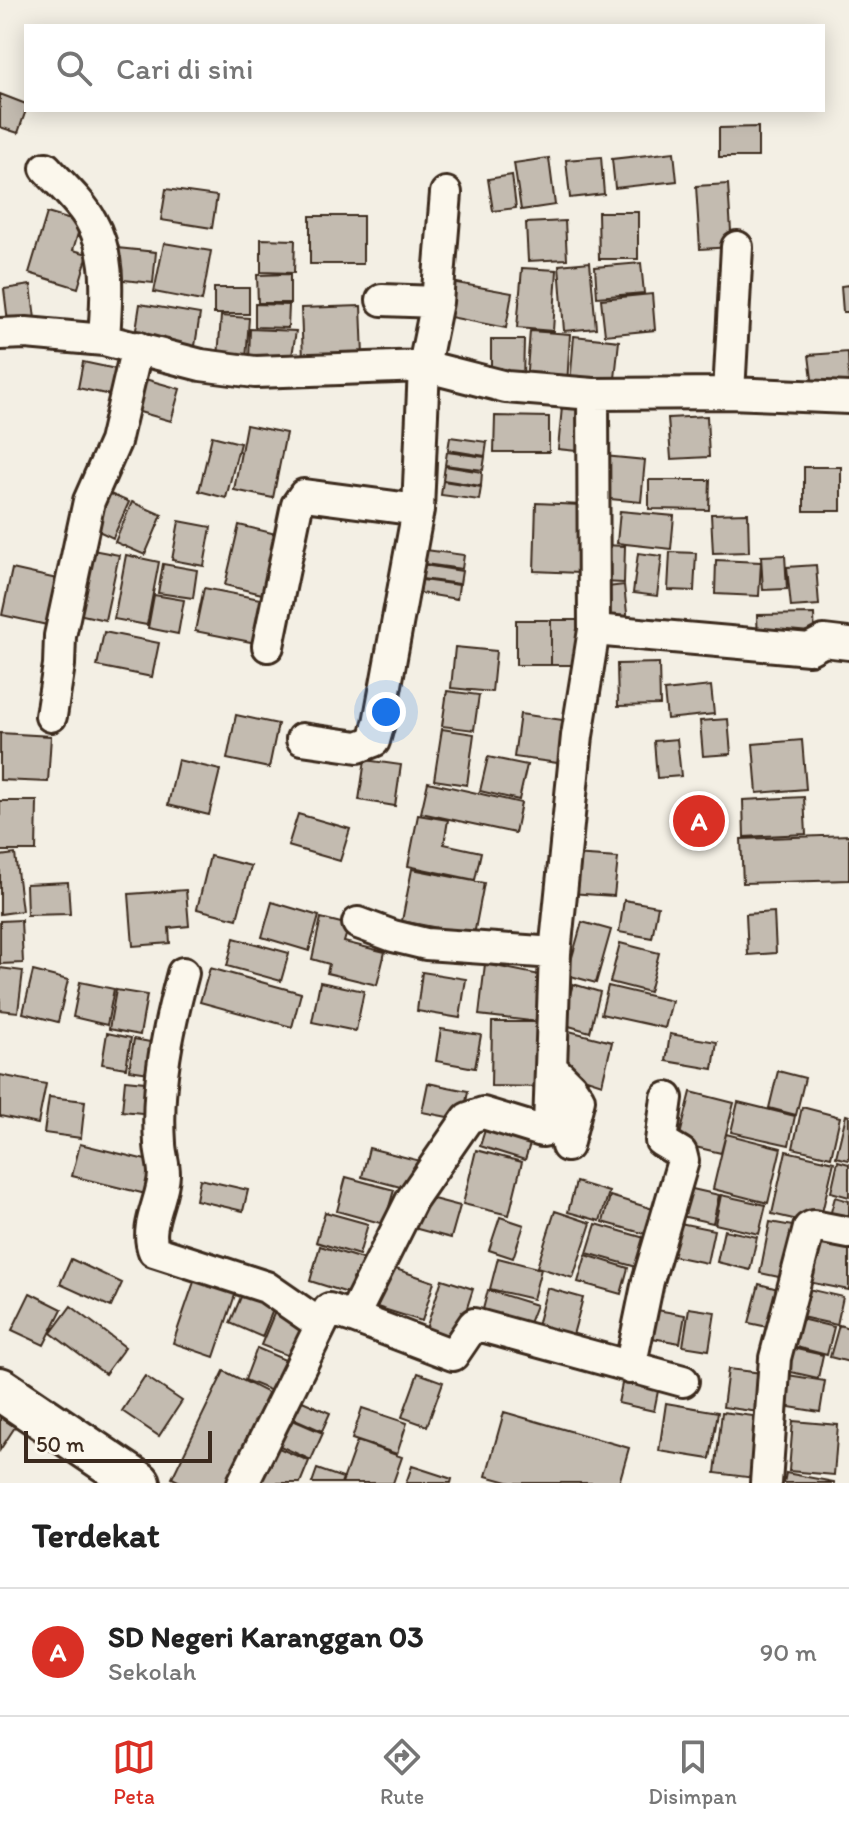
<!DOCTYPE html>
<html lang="id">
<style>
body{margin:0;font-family:Itim,sans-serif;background:#f6f6f6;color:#222}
.scale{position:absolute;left:24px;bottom:20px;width:188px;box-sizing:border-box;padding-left:8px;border:4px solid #3b2a1e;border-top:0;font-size:22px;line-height:28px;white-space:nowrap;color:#3b2a1e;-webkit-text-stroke:6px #fbf7ec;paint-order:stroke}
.you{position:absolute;left:386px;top:712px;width:28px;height:28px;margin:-20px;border:6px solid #fff;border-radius:50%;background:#1a73e8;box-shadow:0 0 0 12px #1a73e833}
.badge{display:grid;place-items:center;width:52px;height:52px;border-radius:50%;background:#d93025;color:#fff;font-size:26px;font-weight:700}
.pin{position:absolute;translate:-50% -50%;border:4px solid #fff;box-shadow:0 2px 8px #0006}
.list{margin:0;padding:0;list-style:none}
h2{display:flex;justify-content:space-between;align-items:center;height:104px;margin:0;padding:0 32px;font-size:34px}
h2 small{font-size:26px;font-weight:400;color:#767676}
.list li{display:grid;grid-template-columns:52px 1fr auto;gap:24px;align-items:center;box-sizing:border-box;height:128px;padding:0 32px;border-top:2px solid #e0e0e0}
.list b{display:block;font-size:30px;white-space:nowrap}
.list p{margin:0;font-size:26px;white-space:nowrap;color:#767676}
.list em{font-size:26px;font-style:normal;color:#767676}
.icon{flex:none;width:44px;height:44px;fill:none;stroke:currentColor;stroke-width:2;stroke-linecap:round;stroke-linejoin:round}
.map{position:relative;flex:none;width:849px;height:1483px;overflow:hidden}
.search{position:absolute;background:#fff;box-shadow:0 4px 20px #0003;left:24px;right:24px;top:24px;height:88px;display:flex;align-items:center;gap:20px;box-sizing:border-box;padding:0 28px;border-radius:0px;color:#767676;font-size:30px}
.sheet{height:232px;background:#fff}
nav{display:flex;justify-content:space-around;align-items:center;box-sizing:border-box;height:112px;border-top:2px solid #e0e0e0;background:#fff;font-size:22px;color:#767676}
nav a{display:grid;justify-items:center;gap:4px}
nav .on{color:#d93025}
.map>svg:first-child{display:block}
</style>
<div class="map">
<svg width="849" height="1483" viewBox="0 0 849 1483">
<rect width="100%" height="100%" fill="#f3efe4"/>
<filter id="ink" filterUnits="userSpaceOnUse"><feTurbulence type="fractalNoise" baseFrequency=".0125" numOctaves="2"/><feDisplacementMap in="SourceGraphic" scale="16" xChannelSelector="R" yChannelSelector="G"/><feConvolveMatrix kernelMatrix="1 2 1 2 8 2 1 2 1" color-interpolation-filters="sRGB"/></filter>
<g filter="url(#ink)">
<path fill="#c3bbb0" stroke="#3b2a1e" stroke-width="2" d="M0,94L26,104V110L18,133L0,127Z
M758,127V157H719V128Z
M674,152L677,181L615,188L612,159Z
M601,157L604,194L570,198L566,160Z
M549,158L555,205L521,210L514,163Z
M512,175L516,208L493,211L488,179Z
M728,184L732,247L700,249L696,186Z
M166,189L217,196L212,228L161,220Z
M598,212H638V259H599Z
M47,213L81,223L73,250L88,254L78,288L29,273Z
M310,216H363V264H310Z
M565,221L567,259L528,261L526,223Z
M261,239L295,240L294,273L261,272Z
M164,243L211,251L202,301L154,292Z
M117,248L156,252L153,283L114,279Z
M590,262L596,328L564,331L559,265Z
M641,263L644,293L597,297L595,267Z
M522,268L557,270L553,331L517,328Z
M290,274V303H258L257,275Z
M446,281L512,293L506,328L440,315Z
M31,285L35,319L8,322L4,289Z
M849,285V312H843L841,286Z
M214,288H249V314H214Z
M652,294L655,330L605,335L601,299Z
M140,304L200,314L195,346L135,336Z
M255,304L289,305L288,328L255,327Z
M361,306L363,356L303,359L301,308Z
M221,316L249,318L246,360L218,358Z
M250,329L296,331L291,362H249Z
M530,331L570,334L567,386L526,383Z
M574,336L619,341L614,388L570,384Z
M491,340H524L523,381L491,380Z
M848,352L849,385L813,387L809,355Z
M83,362L130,372L124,398L78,388Z
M138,377L180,389L171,421L129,409Z
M562,407L590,410L586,452L558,449Z
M495,416L549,417V452H494Z
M707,416L709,457L671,459L668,418Z
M246,425L286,433L273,498L234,490Z
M212,436L240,443L226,498L199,491Z
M450,437L487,442L485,456L448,450Z
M447,452L485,457L483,470L445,465Z
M604,456L645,460L641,502L600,498Z
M445,466L482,472L481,486L443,480Z
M804,467H841V511H804Z
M649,480H710L709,510L649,509Z
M443,481L481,487L479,500L441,495Z
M101,490L129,502L113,538L86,525Z
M132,502L162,515L145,555L115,542Z
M536,503L582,505L579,573L534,571Z
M620,511L674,516L671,549L617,543Z
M748,513L749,552L713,553L711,514Z
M179,521L211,527L204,566L172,560Z
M239,525L276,534L262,594L225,585Z
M603,545L625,546L624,583L601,582Z
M82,548L119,555L105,620L69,612Z
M426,550L464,555L462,569L425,564Z
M670,552L696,553L694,591L668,590Z
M638,553L662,556L657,596L633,593Z
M126,555L159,562L147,625L114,619Z
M785,555L787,589L763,590L761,556Z
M716,560L761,562L759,596L715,594Z
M163,564L197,570L193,598L158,593Z
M424,565L462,571L460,584L422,579Z
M816,565L819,605L791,607L787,567Z
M12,569L66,581L56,627L2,615Z
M422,580L459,585L457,599L420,593Z
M624,585L628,623L603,625L599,588Z
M204,588L265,600L256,643L195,631Z
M154,595L184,600L178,634L148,628Z
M814,614L815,640L758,641L757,615Z
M516,620H551V665H516Z
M551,620H581V665H551Z
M104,632L159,643L152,677L97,666Z
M455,647L496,651L492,692L451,688Z
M659,663L660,705L618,706L617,664Z
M711,686L714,714L667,719L664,691Z
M447,691L479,695L474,730L442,726Z
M520,714L563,720L558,763L514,757Z
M236,715L278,724L269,768L227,759Z
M728,719L731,754L703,756L700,721Z
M442,729L474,734L467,785L434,780Z
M0,733L51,736L48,782L0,780Z
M677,739L681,776L657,778L654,741Z
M802,740L806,789L757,793L753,744Z
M488,757L527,765L519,800L480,791Z
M178,760L220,770L209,815L168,805Z
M365,760L401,765L395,806L359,800Z
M428,782L521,803L515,833L421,813Z
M804,797L806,834L744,837L743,800Z
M0,801H37L36,851H0Z
M298,814L350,829L340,861L288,846Z
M418,815L448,820L444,844L481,852L475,880L408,866Z
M849,835V880L743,883L741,839Z
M15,854L22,911L0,914V856Z
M572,855L618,858L614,896L569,893Z
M210,856L251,866L237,919L197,909Z
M412,869L484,883L474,935L402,921Z
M68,882L70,914L27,915L26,884Z
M186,890L189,926L169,928L170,943L133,946L129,894Z
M624,900L658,906L652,938L619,932Z
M272,902L319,916L309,951L262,937Z
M774,912L776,953L748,955L746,914Z
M321,918L349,925L344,942L385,952L377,985L327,973L329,964L312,959Z
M21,920L23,963L0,964V921Z
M582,922L611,930L596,983L567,975Z
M234,938L289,953L281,981L227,966Z
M620,943L659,953L649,992L610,982Z
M485,964L540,975L539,1022L479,1015Z
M0,968L23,971L18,1012L0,1010Z
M210,968L301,993L292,1027L200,1002Z
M33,971L68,980L58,1022L23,1013Z
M422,972L466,979L460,1018L417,1011Z
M80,982L114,989L107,1025L73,1017Z
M320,982L364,991L356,1031L312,1022Z
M573,984L600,992L590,1032L562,1024Z
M608,986L672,1001L665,1028L601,1014Z
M116,990L147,995L140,1035L109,1029Z
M492,1022H549L547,1087L491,1086Z
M441,1029L481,1035L475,1068L436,1061Z
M569,1031L612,1042L602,1084L559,1070Z
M107,1033L131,1038L126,1068L102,1064Z
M670,1034L717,1042L713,1069L666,1061Z
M134,1039L161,1044L156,1074L129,1070Z
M778,1071L805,1078L796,1115L769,1108Z
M0,1075L46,1084L38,1124L0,1116Z
M125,1080L155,1083L152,1114L122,1111Z
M428,1083L468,1091L463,1120L422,1112Z
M691,1092L734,1103L721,1153L678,1143Z
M49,1097L85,1101L81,1138L44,1133Z
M738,1102L795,1116L789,1145L731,1132Z
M802,1107L840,1117L831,1157L793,1148Z
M846,1115L849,1116V1160L836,1157Z
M489,1117L534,1131L525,1160L480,1146Z
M726,1134L781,1148L768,1203L713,1189Z
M80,1144L162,1164L154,1196L72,1176Z
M369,1148L420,1161L412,1190L362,1177Z
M476,1150L522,1162L509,1215L463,1204Z
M786,1151L834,1162L819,1225L772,1214Z
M838,1161L849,1164V1197L831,1192Z
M346,1177L394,1190L384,1224L337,1211Z
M200,1179L248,1190L243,1211L196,1200Z
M576,1182L609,1192L600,1221L568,1212Z
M679,1186L719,1195L713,1223L672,1214Z
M418,1195L460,1206L451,1238L410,1227Z
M721,1195L766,1205L759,1234L715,1224Z
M610,1196L663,1212L656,1237L603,1222Z
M835,1197L849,1201V1229L828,1223Z
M555,1211L591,1223L573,1278L537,1267Z
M325,1212L368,1224L359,1255L316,1242Z
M500,1217L524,1225L513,1258L489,1250Z
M675,1222L714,1230L707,1263L668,1255Z
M770,1222L804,1228L793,1280L760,1273Z
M596,1224L655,1241L647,1270L587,1253Z
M814,1228L849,1235V1290L803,1281Z
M724,1230L757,1237L750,1270L717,1262Z
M320,1246L365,1260L354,1295L310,1281Z
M586,1255L628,1268L621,1294L578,1282Z
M498,1258L541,1269L533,1299L490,1289Z
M71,1259L122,1283L111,1307L60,1284Z
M390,1267L434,1282L422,1321L377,1307Z
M196,1276L237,1289L214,1357L173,1343Z
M442,1279L473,1289L455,1345L424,1335Z
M759,1284L786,1291L777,1329L749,1323Z
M547,1288L583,1298L570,1346L534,1337Z
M804,1288L843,1297L837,1325L797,1316Z
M488,1290L536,1305L526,1331L481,1317Z
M243,1292L275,1305L262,1337L230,1323Z
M30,1293L62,1309L44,1345L12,1330Z
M71,1306L125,1347L105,1374L51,1333Z
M646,1308L685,1315L680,1343L641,1336Z
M689,1308L715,1312L709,1350L683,1346Z
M276,1309L317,1325L302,1361L261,1345Z
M788,1316L834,1327L827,1355L781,1343Z
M839,1325L849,1328V1362L830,1357Z
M787,1347L823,1355L818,1378L782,1370Z
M257,1348L292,1363L279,1394L245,1380Z
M728,1369L771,1374L766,1413L723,1407Z
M224,1371L278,1398L237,1483H182L172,1478Z
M418,1373L443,1382L427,1426L402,1417Z
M624,1374L660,1381L654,1411L618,1403Z
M782,1374L825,1381L820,1412L777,1405Z
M145,1376L182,1401L159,1436L122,1411Z
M293,1397L330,1413L322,1431L286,1415Z
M666,1403L718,1412L710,1459L659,1451Z
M362,1408L407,1423L397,1454L352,1439Z
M504,1412L629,1448L619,1483H511L486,1476Z
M722,1412L769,1418L762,1479L715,1473Z
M281,1415L323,1433L311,1460L269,1441Z
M0,1417L15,1427L0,1450Z
M793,1421L838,1425L834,1475L789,1471Z
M357,1441L402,1457L393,1483H342Z
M267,1443L309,1461L300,1483H250Z
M412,1466L452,1479L451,1483H406Z
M317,1469L343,1478L341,1483H312Z
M786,1473L834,1482V1483H784Z"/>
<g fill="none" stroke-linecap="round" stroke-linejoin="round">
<g stroke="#3b2a1e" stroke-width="36">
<path id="street" d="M46,168C61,185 81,202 91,221C112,258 106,300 104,340
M382,300L437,302
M0,334L26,333L104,340L201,365L255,372L424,366L506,387L593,394L729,393L849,398
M729,393L737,247
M594,630L809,649L824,641L849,644
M268,646L297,505L304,495L418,510
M51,716L59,665L60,636L89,501L115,442L137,347
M302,739L358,747L374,741L379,723L418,510L424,366L437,302L446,193
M358,923L393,936L426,944L555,953
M183,973C168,1029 156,1085 160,1143C160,1153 164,1163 164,1174C163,1200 144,1226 154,1251L266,1287L321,1325
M552,1068L571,1087L579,1099L567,1146
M353,1317L453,1355L474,1324L683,1381
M630,1368L648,1281L683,1161L681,1153L661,1141L667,1098
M243,1483L329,1309L353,1317L412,1199L468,1118L483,1113L542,1131L547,1130L549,1126L555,953L577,736L594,630L593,394
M766,1483L775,1358L809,1228L813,1226L849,1233"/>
</g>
<g stroke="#3b2a1e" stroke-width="48">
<path id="secondary" d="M0,1389L139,1483"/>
</g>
<use href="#street" stroke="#fbf7ec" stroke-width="30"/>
<use href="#secondary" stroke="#fbf7ec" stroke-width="42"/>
</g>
</g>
</svg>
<div class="scale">50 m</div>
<div class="you"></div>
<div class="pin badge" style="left:699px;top:821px">A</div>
<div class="search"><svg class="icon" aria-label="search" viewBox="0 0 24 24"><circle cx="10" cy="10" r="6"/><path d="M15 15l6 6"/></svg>Cari di sini</div>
</div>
<section class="sheet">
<h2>Terdekat<small></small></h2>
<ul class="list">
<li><span class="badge">A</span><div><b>SD Negeri Karanggan 03</b><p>Sekolah</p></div><em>90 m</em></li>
</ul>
</section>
<nav>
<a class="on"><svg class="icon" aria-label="map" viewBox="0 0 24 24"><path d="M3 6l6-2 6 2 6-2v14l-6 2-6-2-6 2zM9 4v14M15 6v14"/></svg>Peta</a>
<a><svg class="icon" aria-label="directions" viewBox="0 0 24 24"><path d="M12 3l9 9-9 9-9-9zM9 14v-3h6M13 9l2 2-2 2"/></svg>Rute</a>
<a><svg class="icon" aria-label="saved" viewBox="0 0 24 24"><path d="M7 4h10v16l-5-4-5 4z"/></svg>Disimpan</a>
</nav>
